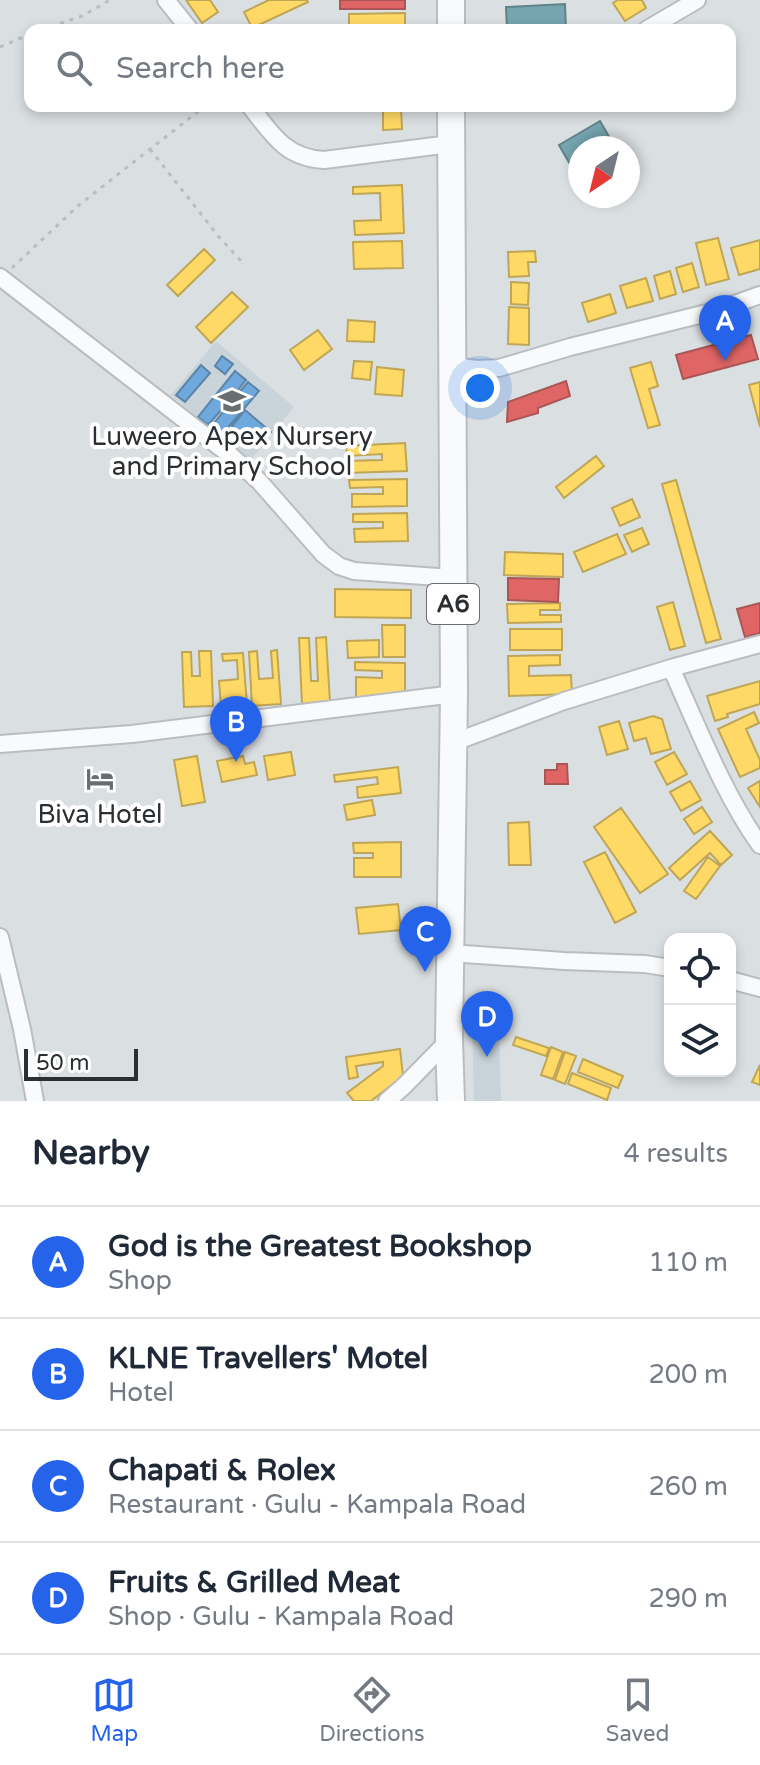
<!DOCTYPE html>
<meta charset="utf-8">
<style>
body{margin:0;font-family:"Varela Round",sans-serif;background:#f2f2f3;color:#1f2937}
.controls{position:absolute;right:24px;bottom:24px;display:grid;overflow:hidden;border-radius:16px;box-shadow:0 4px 12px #0003}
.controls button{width:72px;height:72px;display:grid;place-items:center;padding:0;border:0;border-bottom:2px solid #e0e1e3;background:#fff;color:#1f2937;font:40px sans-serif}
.compass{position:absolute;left:568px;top:136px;width:72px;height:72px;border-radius:50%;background:#fff;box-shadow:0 4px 12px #0003;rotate:215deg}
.scale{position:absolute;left:24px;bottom:20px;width:114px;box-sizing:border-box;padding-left:8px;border:4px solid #2b2f31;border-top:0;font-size:22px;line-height:28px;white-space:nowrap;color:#2b2f31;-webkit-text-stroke:6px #fff;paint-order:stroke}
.you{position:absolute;left:480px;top:388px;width:28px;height:28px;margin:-20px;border:6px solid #fff;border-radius:50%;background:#1a73e8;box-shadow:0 0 0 12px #1a73e833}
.badge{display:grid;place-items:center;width:52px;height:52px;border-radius:50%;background:#2563eb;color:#fff;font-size:26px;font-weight:700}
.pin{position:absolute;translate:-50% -66px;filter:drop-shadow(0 2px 4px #0008)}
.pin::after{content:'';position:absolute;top:42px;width:28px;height:24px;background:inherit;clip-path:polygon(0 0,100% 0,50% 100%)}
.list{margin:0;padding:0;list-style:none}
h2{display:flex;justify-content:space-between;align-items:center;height:104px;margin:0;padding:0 32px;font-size:34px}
h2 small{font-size:26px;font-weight:400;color:#747a83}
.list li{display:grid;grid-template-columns:52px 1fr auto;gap:24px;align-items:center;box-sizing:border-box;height:112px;padding:0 32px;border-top:2px solid #e0e1e3}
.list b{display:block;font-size:30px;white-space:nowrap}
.list p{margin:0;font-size:26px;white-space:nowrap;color:#747a83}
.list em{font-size:26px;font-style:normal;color:#747a83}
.icon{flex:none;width:44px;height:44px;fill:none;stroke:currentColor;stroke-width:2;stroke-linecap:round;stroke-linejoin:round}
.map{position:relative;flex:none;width:760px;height:1101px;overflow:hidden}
.search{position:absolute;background:#fff;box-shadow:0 4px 12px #0003;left:24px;right:24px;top:24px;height:88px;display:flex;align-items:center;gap:20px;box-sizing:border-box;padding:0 28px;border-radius:16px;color:#747a83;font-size:30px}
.sheet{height:552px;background:#fff}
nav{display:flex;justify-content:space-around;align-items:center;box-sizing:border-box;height:112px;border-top:2px solid #e0e1e3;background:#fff;font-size:22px;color:#747a83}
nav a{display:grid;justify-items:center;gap:4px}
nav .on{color:#2563eb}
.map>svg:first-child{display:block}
</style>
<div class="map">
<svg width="760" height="1101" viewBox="0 0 760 1101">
<rect width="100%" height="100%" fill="#dadfe2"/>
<path fill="#c8d3da" d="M216,341L294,407L250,461L171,395Z
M492,998H498L501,1101H474L472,1013L483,1001Z"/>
<path fill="#ffd966" stroke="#bfa656" stroke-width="2" d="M186,0H210L218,12L202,23Z
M269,0H307L308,2L252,28L244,12Z
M618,0H642L646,8L625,21L613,3Z
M405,13V30H349V14Z
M383,107H401L402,129L383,130Z
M402,185L404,233L355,235L354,221L381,220L380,193L353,194V187Z
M718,238L729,279L706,285L696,243Z
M760,240V269L739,275L731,248Z
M402,241L403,268L354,269L353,242Z
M204,249L215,260L178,296L167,285Z
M535,251L536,262H528L529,276L509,277L508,252Z
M692,263L699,287L683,292L676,268Z
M670,271L676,294L660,299L654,276Z
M646,278L653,301L627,308L620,286Z
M511,282L529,283L528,305L511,304Z
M232,292L248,307L211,343L196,327Z
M610,294L616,313L588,322L582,303Z
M509,307L529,308V345L508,344Z
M348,320L375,322L374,342L347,341Z
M318,330L332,349L304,370L290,350Z
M354,361L372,362L370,380L352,378Z
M651,362L658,386L649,389L660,425L648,428L630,368Z
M377,367L404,370L402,396L375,394Z
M760,382V427L749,385Z
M405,443L407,471L346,473V461L382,460V454L347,456L346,446Z
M596,456L604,466L564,498L556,487Z
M407,479V506L352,507V494H383V487L350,488L349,480Z
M676,480L721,639L706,643L662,484Z
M632,499L640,517L620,526L612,508Z
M407,513L408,541L355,542L354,529L383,528V522H353V514Z
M642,528L649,544L632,552L624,535Z
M617,534L626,554L583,572L574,552Z
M505,552L563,554V577L504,575Z
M335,589L411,590V618L335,617Z
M673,602L685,646L670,650L657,607Z
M560,603V610H540V615H561V622L508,623L507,604Z
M382,625H405V657H383Z
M510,629H562V650H510Z
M326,637L330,702L302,704L299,638H309L311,681H318L316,638Z
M379,640V657L348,658L347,641Z
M277,650L281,704L252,706L249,652L257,651L259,679L273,678L271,651Z
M199,651H211L213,706L184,707L182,652H191L192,676H200Z
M243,653L247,705L221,707L219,681L238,679L237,660L223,661L222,654Z
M560,655V665L529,666V676L571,675L572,694L509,696L508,656Z
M355,662L405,663V690L399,697L356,698V677L382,678V671L355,670Z
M760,681V704L727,714L728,717L715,721L707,696Z
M754,712L759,723L746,729L760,760V768L740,777L718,729Z
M653,716L662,719L671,749L651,754L646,738L634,741L629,723Z
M619,721L628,749L607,755L599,727Z
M291,752L295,775L268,780L264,756Z
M674,752L687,774L667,785L655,762Z
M197,756L205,802L182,806L174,760Z
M243,756L245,764L254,762L257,775L222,782L217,761Z
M398,767L401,793L358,798L357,787L378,784L377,777L335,782L334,775Z
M690,781L701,800L681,811L670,792Z
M760,781V807L748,788Z
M372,800L375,815L347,820L344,805Z
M702,807L712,822L694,834L684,819Z
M621,808L668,874L640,893L594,827Z
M529,822L531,865H509L508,823Z
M710,831L732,855L721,865L710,853L680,880L669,868Z
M401,842V877H354V858H373V853H354L353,843Z
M605,852L636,912L615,923L584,862Z
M708,857L720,866L696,899L684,891Z
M398,904L401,930L359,934L356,908Z
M516,1037L549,1048L546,1056L513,1045Z
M551,1047L563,1052L553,1079L541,1075Z
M400,1049L403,1076L371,1101H354L347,1093L383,1066V1062L356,1066L358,1077L349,1079L346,1057Z
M565,1052L576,1056L565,1084L555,1080Z
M583,1059L623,1076L618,1088L578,1072Z
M760,1065V1085L752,1082Z
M572,1073L611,1088L607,1100L568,1084Z"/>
<path fill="#e06666" stroke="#aa5656" stroke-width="2" d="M340,0H405V9H340Z
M751,335L758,359L683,379L676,355Z
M566,381L570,396L538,408V413L507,422L508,402Z
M508,578L559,579L558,602L508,600Z
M760,603V633L745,637L737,609Z
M557,764H567L568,784H545V770H557Z"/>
<path fill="#6fa8dc" stroke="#5b84a9" stroke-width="2" d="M222,356L233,364L225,374L215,366Z
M201,365L210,373L185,402L176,395Z
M235,371L246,380L229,401L218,392Z
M248,382L259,391L242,411L231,402Z
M218,392L229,401L208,425L198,417Z
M231,402L242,411L221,436L211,427Z
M245,410L271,432L261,443L256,439L249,447L239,439L243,436L232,426Z"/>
<path fill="#76a5af" stroke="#608289" stroke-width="2" d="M565,4L566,30H507L506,7Z
M600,121L615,147L580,148V167L574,171L559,145Z
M628,156L637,172L628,177Z"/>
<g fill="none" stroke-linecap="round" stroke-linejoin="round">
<g stroke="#babdc0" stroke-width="20">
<path id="street" d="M166,0L190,30
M646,30L697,0
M250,106C272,134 285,158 324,160L450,144
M0,277L230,455L259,481L323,554L339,566L354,571L452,578
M452,366L477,369L499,368L570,347L715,311L760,295
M671,668C697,725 724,795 760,845
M452,743L564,701L671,668L760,644
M0,744L132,734L454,694
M0,937L22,1029L35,1101
M450,953L564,961L645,964L670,968
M730,980L760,988
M387,1101L404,1086L449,1040"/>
</g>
<g stroke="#babdc0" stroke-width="30">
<path id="primary" d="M451,30V0
M451,106L454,694L449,1040L451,1101"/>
</g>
<path stroke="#bbbdbf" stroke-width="3" stroke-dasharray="4 6" stroke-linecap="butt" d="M41,30L82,16L110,0
M0,47L30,34
M150,149L219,237L242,262
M12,268L79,205L205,106"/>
<use href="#street" stroke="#f9fafb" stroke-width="16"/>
<use href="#primary" stroke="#f9fafb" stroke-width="26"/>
</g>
<defs>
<g id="school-bare" transform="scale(2.16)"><path d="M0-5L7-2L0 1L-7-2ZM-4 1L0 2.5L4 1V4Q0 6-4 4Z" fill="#686d6f" stroke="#fff" stroke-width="2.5" paint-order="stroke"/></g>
<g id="hotel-bare" transform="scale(2.16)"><path d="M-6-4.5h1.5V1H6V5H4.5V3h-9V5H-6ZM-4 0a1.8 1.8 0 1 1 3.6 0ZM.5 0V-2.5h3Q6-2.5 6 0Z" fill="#686d6f" stroke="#fff" stroke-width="2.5" paint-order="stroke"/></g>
</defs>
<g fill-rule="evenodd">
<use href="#school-bare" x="232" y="401"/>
<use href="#hotel-bare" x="100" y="779"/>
</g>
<g text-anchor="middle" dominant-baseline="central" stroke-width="8" stroke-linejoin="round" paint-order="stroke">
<rect fill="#fff" stroke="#6b6d6f" stroke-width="2" x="427" y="584" width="52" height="40" rx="6"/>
<g font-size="24" font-weight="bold" fill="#2b2f31">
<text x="453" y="604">A6</text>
</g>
<g font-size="26" fill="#2b2f31" stroke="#fff">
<text x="232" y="436">Luweero Apex Nursery<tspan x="232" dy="30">and Primary School</tspan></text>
<text x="100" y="814">Biva Hotel</text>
</g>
</g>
</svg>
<div class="controls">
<button><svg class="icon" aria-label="locate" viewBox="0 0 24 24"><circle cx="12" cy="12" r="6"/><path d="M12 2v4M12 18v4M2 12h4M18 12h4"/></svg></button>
<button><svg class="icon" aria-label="layers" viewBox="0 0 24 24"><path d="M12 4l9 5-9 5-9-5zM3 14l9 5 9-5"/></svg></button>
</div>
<svg class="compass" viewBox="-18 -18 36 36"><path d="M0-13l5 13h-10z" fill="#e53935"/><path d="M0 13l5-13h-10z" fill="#747a83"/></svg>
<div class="scale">50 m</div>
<div class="you"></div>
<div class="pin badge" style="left:725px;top:361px">A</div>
<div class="pin badge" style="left:236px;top:762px">B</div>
<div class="pin badge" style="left:425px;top:972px">C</div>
<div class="pin badge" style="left:487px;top:1057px">D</div>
<div class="search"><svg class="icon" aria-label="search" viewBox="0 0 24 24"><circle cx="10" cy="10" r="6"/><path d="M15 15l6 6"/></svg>Search here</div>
</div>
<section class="sheet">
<h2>Nearby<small>4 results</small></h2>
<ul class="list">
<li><span class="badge">A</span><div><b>God is the Greatest Bookshop</b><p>Shop</p></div><em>110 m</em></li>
<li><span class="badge">B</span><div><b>KLNE Travellers' Motel</b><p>Hotel</p></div><em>200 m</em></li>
<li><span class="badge">C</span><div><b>Chapati &amp; Rolex</b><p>Restaurant · Gulu - Kampala Road</p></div><em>260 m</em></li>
<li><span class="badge">D</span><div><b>Fruits &amp; Grilled Meat</b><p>Shop · Gulu - Kampala Road</p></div><em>290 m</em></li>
</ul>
</section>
<nav>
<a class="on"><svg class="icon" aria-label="map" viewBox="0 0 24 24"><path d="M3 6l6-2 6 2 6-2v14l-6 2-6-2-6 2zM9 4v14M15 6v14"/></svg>Map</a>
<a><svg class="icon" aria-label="directions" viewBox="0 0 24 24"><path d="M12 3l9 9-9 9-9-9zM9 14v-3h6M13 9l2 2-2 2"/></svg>Directions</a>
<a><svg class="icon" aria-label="saved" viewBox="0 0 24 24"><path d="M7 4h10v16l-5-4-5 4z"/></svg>Saved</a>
</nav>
